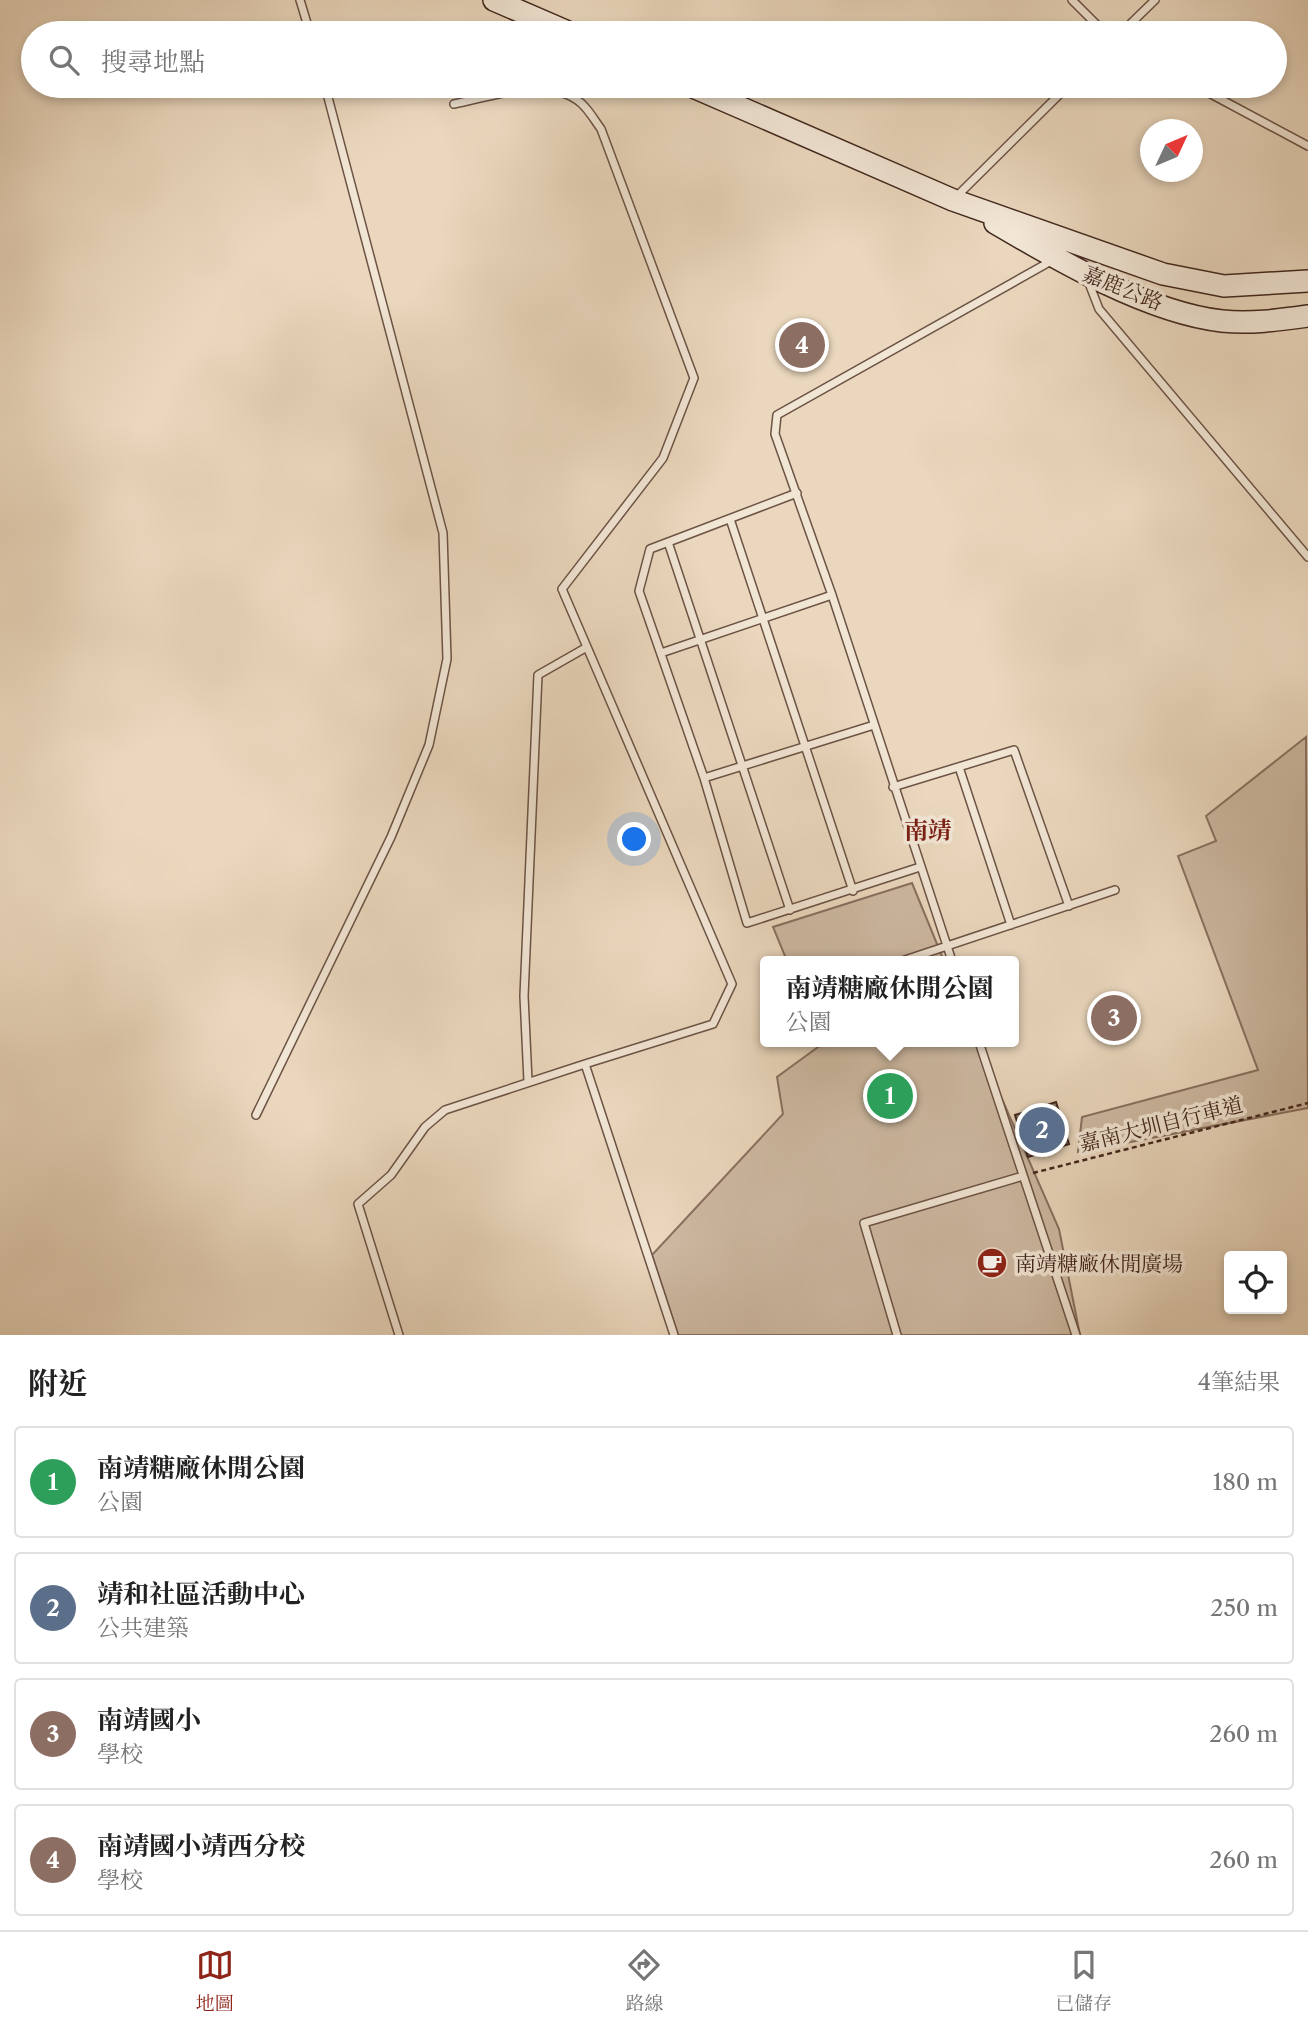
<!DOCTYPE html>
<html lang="zh-TW">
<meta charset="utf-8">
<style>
body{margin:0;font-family:"Libre Caslon Text","Noto Serif TC",serif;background:#f6f6f6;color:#222}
.controls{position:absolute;right:21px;bottom:21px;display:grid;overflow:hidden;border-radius:7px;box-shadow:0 4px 10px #0003}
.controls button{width:63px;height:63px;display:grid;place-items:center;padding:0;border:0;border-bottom:2px solid #e0e0e0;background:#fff;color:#222;font:35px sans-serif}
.compass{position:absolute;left:1140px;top:119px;width:63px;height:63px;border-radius:50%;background:#fff;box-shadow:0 4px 10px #0003;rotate:46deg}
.you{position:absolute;left:635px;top:840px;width:24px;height:24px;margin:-18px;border:5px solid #fff;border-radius:50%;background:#1a73e8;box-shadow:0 0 0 10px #1a73e833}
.badge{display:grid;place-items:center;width:46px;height:46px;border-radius:50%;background:#8f2418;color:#fff;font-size:23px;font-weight:700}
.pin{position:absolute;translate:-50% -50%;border:4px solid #fff;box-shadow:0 2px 7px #0006}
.popup{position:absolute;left:760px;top:956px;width:259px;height:91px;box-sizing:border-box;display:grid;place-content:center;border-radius:7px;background:#fff;filter:drop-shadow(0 2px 5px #0005);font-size:23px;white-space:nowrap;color:#767676}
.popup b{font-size:26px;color:#222}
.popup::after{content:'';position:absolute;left:50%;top:100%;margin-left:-14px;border:14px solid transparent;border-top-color:#fff}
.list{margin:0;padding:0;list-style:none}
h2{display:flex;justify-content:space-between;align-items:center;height:91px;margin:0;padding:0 28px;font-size:30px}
h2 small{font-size:23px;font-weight:400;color:#767676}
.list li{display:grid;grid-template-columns:46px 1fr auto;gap:21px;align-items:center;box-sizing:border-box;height:112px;margin:0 14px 14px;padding:0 14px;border:2px solid #e0e0e0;border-radius:7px}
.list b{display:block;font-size:26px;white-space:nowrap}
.list p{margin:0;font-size:23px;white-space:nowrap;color:#767676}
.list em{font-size:23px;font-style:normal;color:#767676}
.icon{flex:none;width:38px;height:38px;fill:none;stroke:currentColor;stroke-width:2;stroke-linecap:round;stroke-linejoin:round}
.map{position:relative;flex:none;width:1308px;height:1335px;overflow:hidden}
.search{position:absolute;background:#fff;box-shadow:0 4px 10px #0003;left:21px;right:21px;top:21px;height:77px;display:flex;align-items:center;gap:18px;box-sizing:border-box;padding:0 24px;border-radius:38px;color:#767676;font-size:26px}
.sheet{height:595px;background:#fff}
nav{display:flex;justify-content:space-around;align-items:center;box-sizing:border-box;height:98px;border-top:2px solid #e0e0e0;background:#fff;font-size:19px;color:#767676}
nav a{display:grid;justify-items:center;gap:4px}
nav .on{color:#8f2418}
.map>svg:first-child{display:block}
</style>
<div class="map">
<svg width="1308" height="1335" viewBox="0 0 1308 1335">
<rect width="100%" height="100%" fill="#ead7bd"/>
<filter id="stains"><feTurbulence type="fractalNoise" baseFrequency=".00286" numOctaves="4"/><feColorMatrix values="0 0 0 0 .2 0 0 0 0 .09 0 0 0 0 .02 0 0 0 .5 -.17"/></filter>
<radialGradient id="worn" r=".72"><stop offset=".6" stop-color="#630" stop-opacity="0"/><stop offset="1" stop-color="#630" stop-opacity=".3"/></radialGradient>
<path fill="#cdb9a2" stroke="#887060" stroke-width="2" d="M1306,737L1308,1108L1078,1152L1082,1117L1258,1070L1178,856L1216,841L1206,816Z
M912,883L944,961H787L773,927Z
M825,1042H977L1059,1229L1080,1335H678L652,1255L783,1114L777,1077Z"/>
<path fill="#998370" stroke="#42271d" stroke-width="2" d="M1056,1102L1069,1144L1028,1157L1015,1115Z"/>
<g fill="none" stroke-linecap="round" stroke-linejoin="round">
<g stroke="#6c5345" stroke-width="10">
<path id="service" d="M300,0L310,33
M1072,0L1105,33
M1121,33L1155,0
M1196,86L1308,146
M454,104C491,97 549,75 581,103C589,110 595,121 601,129L694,378L663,458L562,589L587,647
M957,196L1068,86
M1087,278L1099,309L1308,557
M797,493L650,549L639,591L704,778L747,923L920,867
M730,519L853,891
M668,542L790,910
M661,653L832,595
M959,767L1011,925
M704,778L874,725
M893,787L1014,750L1069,906
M902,961L1115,890
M952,961L832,595L775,434L777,415L1053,260
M979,1042L1076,1335
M528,1081L524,996L538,675L587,647L732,984L713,1024L585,1064
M256,1115L391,837L429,745L447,659L443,533L325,86
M399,1335L358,1204L391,1175L425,1127L445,1110L585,1064L674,1335
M897,1335L864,1223L1023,1176"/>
</g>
<g stroke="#42271d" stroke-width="24">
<path id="secondary" d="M494,0L570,33
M691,86L953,200L1163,274L1224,286L1308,281
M995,223C1058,260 1149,313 1222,321C1251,324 1279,320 1308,316"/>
</g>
<path stroke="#42271d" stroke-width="2.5" stroke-dasharray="5 3.5" stroke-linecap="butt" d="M1033,1173L1308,1103"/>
<use href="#service" stroke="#f1e5d4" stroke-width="7"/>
<use href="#secondary" stroke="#f1e5d4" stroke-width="21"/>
</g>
<defs>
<g id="cafe-disc" transform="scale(1.575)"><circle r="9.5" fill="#8f2418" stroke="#f1e5d4"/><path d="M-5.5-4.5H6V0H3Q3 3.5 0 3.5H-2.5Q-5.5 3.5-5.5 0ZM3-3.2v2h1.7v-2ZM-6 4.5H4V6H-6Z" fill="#fff"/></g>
</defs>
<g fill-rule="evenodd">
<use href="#cafe-disc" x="992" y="1263"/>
</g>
<g text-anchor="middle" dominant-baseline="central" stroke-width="7" stroke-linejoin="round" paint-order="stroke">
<g font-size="21" fill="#42271d" stroke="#f1e5d4">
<text transform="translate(1123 288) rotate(22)">嘉鹿公路</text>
<text transform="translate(1161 1124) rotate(-14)">嘉南大圳自行車道</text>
</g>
<g font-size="21" fill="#42271d" stroke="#f1e5d4" text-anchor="start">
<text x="1015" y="1263">南靖糖廠休閒廣場</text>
</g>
<g font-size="24" font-weight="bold" fill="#7a1f14" stroke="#f1e5d4">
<text x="928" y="830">南靖</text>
</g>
</g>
<rect width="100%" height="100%" filter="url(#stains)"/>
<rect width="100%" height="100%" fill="url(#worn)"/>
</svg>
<div class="controls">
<button><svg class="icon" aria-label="locate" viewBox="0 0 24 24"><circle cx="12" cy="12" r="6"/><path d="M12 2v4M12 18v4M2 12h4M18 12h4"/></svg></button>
</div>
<svg class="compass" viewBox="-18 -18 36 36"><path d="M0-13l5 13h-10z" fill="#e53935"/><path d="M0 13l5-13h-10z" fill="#767676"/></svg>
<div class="you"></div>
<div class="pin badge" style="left:890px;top:1096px;background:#2e9e5b">1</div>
<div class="popup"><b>南靖糖廠休閒公園</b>公園</div>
<div class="pin badge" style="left:1042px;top:1130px;background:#5c6f8a">2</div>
<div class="pin badge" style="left:1114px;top:1018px;background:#8d6e63">3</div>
<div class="pin badge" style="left:802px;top:345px;background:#8d6e63">4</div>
<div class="search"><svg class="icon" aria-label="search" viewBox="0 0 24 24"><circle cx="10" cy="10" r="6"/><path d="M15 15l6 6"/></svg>搜尋地點</div>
</div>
<section class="sheet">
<h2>附近<small>4筆結果</small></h2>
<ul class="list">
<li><span class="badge" style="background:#2e9e5b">1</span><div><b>南靖糖廠休閒公園</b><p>公園</p></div><em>180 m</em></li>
<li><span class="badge" style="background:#5c6f8a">2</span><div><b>靖和社區活動中心</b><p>公共建築</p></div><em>250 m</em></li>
<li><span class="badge" style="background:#8d6e63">3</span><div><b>南靖國小</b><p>學校</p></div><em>260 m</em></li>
<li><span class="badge" style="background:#8d6e63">4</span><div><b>南靖國小靖西分校</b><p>學校</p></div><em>260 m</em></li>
</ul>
</section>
<nav>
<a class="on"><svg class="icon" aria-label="map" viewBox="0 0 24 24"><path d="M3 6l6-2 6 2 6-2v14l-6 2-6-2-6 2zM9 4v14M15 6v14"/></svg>地圖</a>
<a><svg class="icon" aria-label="directions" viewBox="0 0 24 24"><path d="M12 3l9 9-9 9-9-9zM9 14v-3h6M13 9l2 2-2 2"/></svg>路線</a>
<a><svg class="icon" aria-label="saved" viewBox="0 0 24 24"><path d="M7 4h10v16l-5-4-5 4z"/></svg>已儲存</a>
</nav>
